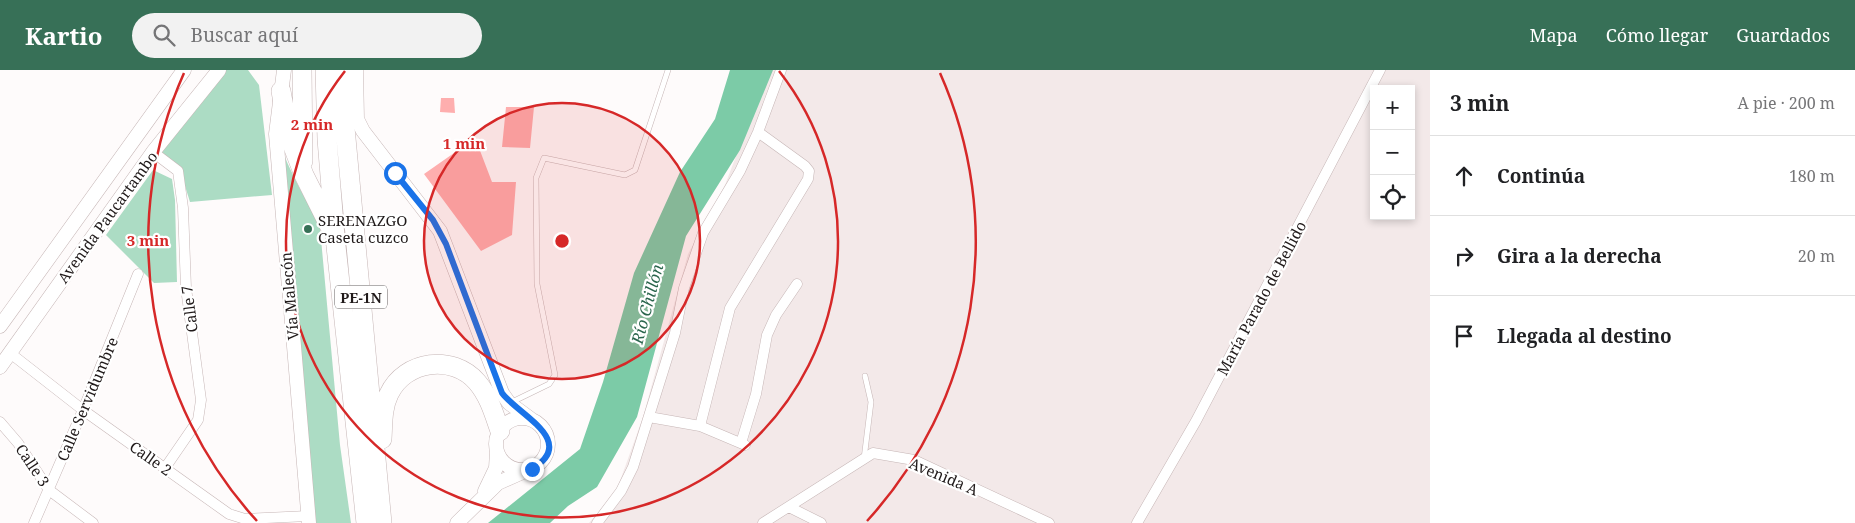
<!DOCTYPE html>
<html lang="es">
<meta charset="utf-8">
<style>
body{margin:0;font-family:"Noto Serif",serif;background:#f2f2f2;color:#202124}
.controls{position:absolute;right:15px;top:15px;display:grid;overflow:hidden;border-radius:0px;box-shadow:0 2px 8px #0003}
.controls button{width:45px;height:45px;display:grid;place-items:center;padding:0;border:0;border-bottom:1px solid #e0e0e0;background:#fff;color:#202124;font:25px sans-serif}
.stop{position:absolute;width:15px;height:15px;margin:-11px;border:4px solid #1a73e8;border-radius:50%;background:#fff}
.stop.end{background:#1a73e8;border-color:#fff;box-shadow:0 1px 5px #0008}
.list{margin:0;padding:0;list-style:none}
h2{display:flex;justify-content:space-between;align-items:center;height:65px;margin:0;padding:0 20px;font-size:21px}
h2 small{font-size:16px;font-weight:400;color:#757577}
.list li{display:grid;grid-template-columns:32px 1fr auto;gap:15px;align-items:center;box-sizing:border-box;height:80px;padding:0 20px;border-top:1px solid #e0e0e0}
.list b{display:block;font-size:19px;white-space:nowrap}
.list em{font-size:16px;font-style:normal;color:#757577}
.icon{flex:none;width:28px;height:28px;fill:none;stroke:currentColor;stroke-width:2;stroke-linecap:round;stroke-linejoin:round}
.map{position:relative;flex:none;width:1430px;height:453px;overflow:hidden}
header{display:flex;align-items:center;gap:30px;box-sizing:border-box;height:70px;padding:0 25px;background:#377057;color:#fff}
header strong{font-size:24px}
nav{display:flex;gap:28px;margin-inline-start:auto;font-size:18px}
.search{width:350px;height:45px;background:#f2f2f2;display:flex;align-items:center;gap:12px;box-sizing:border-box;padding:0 18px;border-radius:28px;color:#757577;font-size:19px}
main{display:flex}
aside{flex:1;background:#fff}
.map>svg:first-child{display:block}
</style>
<header>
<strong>Kartio</strong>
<div class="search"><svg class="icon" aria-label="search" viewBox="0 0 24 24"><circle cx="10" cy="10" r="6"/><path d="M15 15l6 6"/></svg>Buscar aquí</div>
<nav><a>Mapa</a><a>Cómo llegar</a><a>Guardados</a></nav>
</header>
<main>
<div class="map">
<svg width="1430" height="453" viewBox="0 0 1430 453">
<rect width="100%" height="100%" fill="#fefbfb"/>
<path fill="#f3e9e9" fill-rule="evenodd" d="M769,0H1430V453H589L616,422L643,347L688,184L725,115ZM1374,19H1411V146H1374Z"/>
<path fill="#acdcc4" d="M226,0H248L259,15L272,125L190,132L180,100L157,82Z
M279,71C289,102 306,128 320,158L340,375L351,453H312Z
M153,100L172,109L175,130L177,212L154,213L106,165Z"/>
<path fill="#7ccba7" d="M730,0H773L740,80L686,166L637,347L597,417L568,436L550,453H488L580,379L603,312L634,203L680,102L715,49Z"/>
<path fill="#feaeae" d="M441,28H454L455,43L440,42Z
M506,37H534L530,78L502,77Z
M464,76L479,78L492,112H516L512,165L481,181L424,104Z"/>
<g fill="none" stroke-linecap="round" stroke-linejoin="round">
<g stroke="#c6b6b6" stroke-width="6">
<path id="lane" d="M512,332L549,314L555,305L537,214L536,108L544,88L625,105L635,100L668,0
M864,389L871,332L865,306"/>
</g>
<g stroke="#c6b6b6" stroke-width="11">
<path id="street" d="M153,82L178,101L183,138L186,218L201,330L198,350L165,398
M10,283L83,340L229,444L245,449L308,446
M649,347L700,356L745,375
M0,352L18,373L49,420L93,453
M700,356L730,238L808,109L809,101L805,96L758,62
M741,373L756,324L767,265L776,245L797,214
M789,437L821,453
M34,453L83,340L138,204
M597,453L621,421L633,397L675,263L684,218L703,163L740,101L758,62L781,0
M763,453L873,383L914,390L1049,453
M1137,453L1196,351L1380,0"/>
</g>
<g stroke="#c6b6b6" stroke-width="15">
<path id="secondary" d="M284,0L276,64L309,453
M356,0L357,49L363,61L440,161L502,323L509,333L532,350
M0,256L184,0
M0,297L153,82L219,0
M496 374a26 26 0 1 1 52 0a26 26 0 1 1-52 0Z
M485,421L496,398L497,382
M457,453L498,413L525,401"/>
</g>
<g stroke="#c6b6b6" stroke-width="20">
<path id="highway" d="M302,0L303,91
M325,0L327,69L335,167L366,453
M343,0L344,47L382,453
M281,21L289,66L304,105L331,159
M382,369C383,354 382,338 389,324C405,290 453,284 477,312C489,326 494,344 500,361"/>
</g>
<use href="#lane" stroke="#fff" stroke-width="5"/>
<use href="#street" stroke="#fff" stroke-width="10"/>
<use href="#secondary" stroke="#fff" stroke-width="14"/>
<use href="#highway" stroke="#fff" stroke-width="19"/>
</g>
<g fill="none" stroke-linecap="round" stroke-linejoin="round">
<path stroke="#1a73e8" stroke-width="6" d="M395,103L433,150L446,174L502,323C517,344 579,371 532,399"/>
</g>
<circle cx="562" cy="171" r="138" fill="#d62828" fill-opacity=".12"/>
<g fill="none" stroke="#d62828" stroke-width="2.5">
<circle cx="562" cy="171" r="138"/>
<path d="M779 1A276 276 0 1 1 345 1"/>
<path d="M257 451A414 414 0 0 1 184 3M940 3A414 414 0 0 1 867 451"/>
</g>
<circle fill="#377057" stroke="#fff" stroke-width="2" cx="308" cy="159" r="5"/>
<g text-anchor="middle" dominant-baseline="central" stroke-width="4.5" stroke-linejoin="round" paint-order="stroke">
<rect fill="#fff" stroke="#635f5f" stroke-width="1" x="335" y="215.5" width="52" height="23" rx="4"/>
<g font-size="14" font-weight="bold" fill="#201a1a">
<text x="361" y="227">PE-1N</text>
</g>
<g font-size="15" fill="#201a1a" stroke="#fff">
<text transform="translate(107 147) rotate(-54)">Avenida Paucartambo</text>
<text transform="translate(289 226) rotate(-95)">Vía Malecón</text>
<text transform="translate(1261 228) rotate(-62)">María Parado de Bellido</text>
<text transform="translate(189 239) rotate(-97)">Calle 7</text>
<text transform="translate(87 329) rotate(-67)">Calle Servidumbre</text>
<text transform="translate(151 388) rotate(35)">Calle 2</text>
<text transform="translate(33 395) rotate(56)">Calle 3</text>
<text transform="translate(944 406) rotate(23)">Avenida A</text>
</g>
<g font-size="15" fill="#201a1a" stroke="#fff" text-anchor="start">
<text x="318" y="150">SERENAZGO<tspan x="318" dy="17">Caseta cuzco</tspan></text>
</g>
<g font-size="16" font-style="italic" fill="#29654c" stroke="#fff">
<text transform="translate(647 234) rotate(-75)">Río Chillón</text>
</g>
</g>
<circle cx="562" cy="171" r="8" fill="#d62828" stroke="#fff" stroke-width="2.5"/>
<g font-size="15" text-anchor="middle" font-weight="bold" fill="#d62828" stroke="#fff" stroke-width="4.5" stroke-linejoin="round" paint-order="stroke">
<text x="312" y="60">2 min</text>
<text x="464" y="79">1 min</text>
<text x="148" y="176">3 min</text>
</g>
</svg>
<div class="controls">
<button>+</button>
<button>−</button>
<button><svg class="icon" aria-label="locate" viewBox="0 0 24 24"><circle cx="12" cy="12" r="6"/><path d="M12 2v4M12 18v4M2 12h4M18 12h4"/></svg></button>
</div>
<div class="stop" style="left:395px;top:103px"></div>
<div class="stop end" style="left:532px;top:399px"></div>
</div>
<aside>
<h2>3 min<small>A pie · 200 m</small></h2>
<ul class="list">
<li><svg class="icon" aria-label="ahead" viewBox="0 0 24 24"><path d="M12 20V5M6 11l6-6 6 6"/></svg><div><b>Continúa</b></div><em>180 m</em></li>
<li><svg class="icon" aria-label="right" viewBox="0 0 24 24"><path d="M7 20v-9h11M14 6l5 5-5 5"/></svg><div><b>Gira a la derecha</b></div><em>20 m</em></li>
<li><svg class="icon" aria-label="arrive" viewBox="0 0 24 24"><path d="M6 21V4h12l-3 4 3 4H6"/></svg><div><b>Llegada al destino</b></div></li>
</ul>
</aside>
</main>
